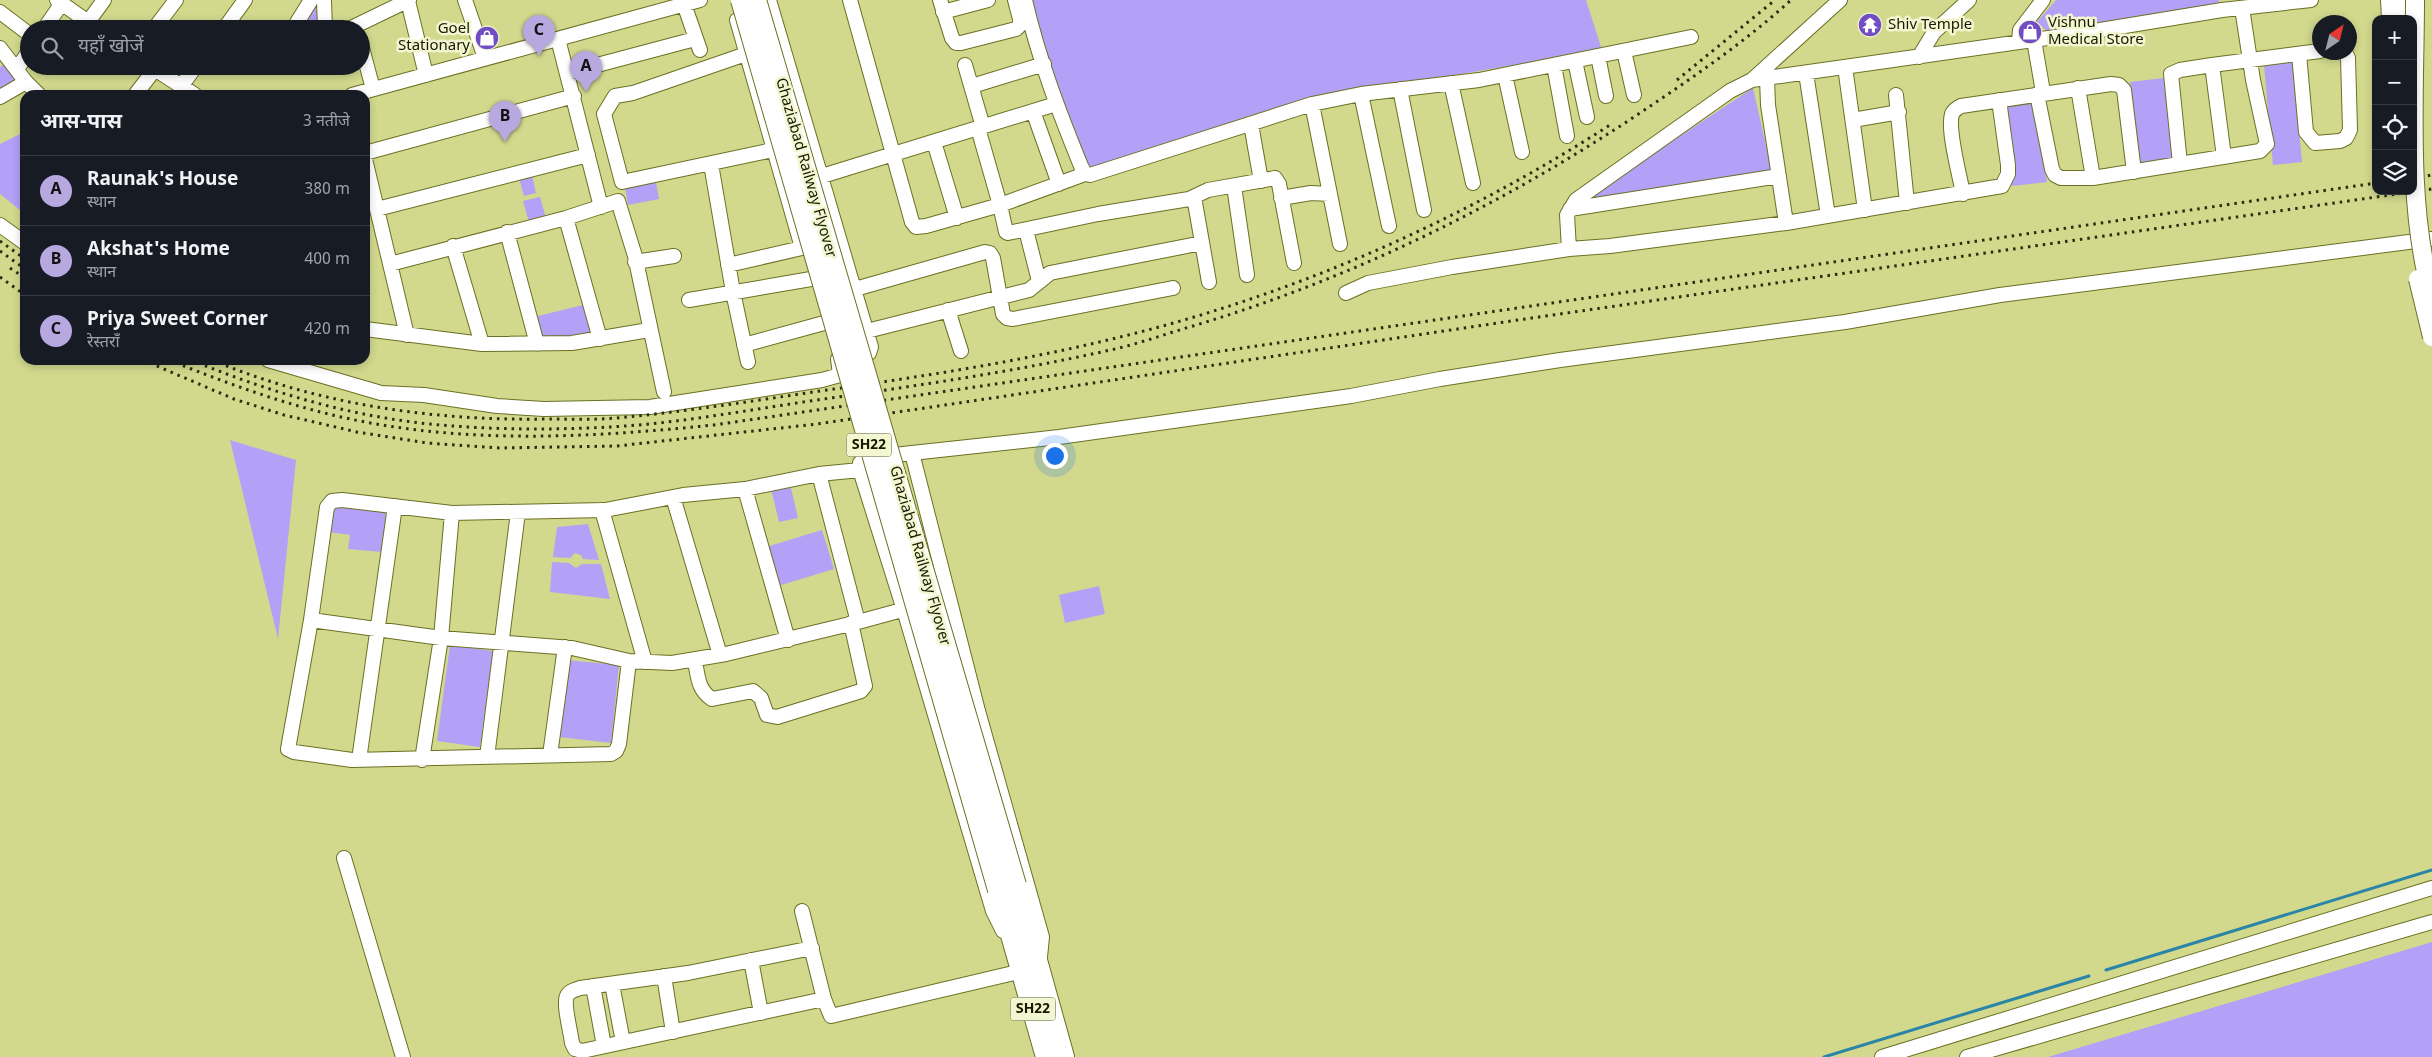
<!DOCTYPE html>
<html lang="hi">
<meta charset="utf-8">
<style>
body{margin:0;font-family:Georgia,"Noto Sans Devanagari",serif;background:#242831;color:#f1f3f6}
.controls{position:absolute;right:15px;top:15px;display:grid;overflow:hidden;border-radius:10px;box-shadow:0 2px 8px #0003}
.controls button{width:45px;height:45px;display:grid;place-items:center;padding:0;border:0;border-bottom:1px solid #363941;background:#171b24;color:#f1f3f6;font:25px sans-serif}
.compass{position:absolute;left:2312px;top:15px;width:45px;height:45px;border-radius:50%;background:#171b24;box-shadow:0 2px 8px #0003;rotate:35deg}
.you{position:absolute;left:1054px;top:455px;width:18px;height:18px;margin:-12px;border:4px solid #fff;border-radius:50%;background:#1a73e8;box-shadow:0 0 0 8px #1a73e833}
.badge{display:grid;place-items:center;width:32px;height:32px;border-radius:50%;background:#b7a8e0;color:#111;font-size:16px;font-weight:700}
.pin{position:absolute;translate:-50% -41px;filter:drop-shadow(0 1px 2px #0008)}
.pin::after{content:'';position:absolute;top:26px;width:18px;height:15px;background:inherit;clip-path:polygon(0 0,100% 0,50% 100%)}
.list{margin:0;padding:0;list-style:none}
h2{display:flex;justify-content:space-between;align-items:center;height:65px;margin:0;padding:0 20px;font-size:21px}
h2 small{font-size:16px;font-weight:400;color:#9ea1a6}
.list li{display:grid;grid-template-columns:32px 1fr auto;gap:15px;align-items:center;box-sizing:border-box;height:70px;padding:0 20px;border-top:1px solid #363941}
.list b{display:block;font-size:19px;white-space:nowrap}
.list p{margin:0;font-size:16px;white-space:nowrap;color:#9ea1a6}
.list em{font-size:16px;font-style:normal;color:#9ea1a6}
.icon{flex:none;width:28px;height:28px;fill:none;stroke:currentColor;stroke-width:2;stroke-linecap:round;stroke-linejoin:round}
.map{position:relative;flex:none;width:2432px;height:1057px;overflow:hidden}
.search{position:absolute;background:#171b24;box-shadow:0 2px 8px #0003;left:20px;top:20px;width:350px;height:55px;display:flex;align-items:center;gap:12px;box-sizing:border-box;padding:0 18px;border-radius:28px;color:#9ea1a6;font-size:19px}
.panel{position:absolute;background:#171b24;box-shadow:0 2px 8px #0003;left:20px;top:90px;width:350px;height:275px;border-radius:15px}
.map>svg:first-child{display:block}
</style>
<div class="map">
<svg width="2432" height="1057" viewBox="0 0 2432 1057">
<rect width="100%" height="100%" fill="#d2d98d"/>
<path fill="#b3a0f7" d="M311,0H324L325,29H293Z
M1031,0H1586L1602,50L1402,84L1255,114L1090,170L1056,86Z
M2056,0H2219V8L2049,33L2037,22Z
M2293,62L2302,162L2273,165L2264,65Z
M5,64L19,82L0,94V67Z
M2164,78L2175,159L2141,164L2130,82Z
M1753,88L1772,172L1596,198L1589,196Z
M2036,100L2047,182L2012,186L2002,105Z
M24,132L25,133V214L0,194V144Z
M532,175L536,193L524,196L519,178Z
M655,177L659,199L628,205L624,182Z
M540,197L546,218L529,222L523,201Z
M587,304L595,337L539,340L534,317Z
M230,440L296,460L278,639Z
M790,484L798,518L779,522L771,489Z
M332,506L386,511L382,552L348,549L350,535L329,532Z
M588,524L599,560L583,559L581,555L575,553L570,558L553,557L557,527Z
M822,530L834,569L778,586L766,547Z
M552,562L569,563L576,568L582,564H601L610,599L550,592Z
M1099,586L1105,614L1065,623L1059,595Z
M450,645L493,651L480,747L437,741Z
M567,660L619,665L611,743L559,737Z
M2432,942V1057H2048Z"/>
<g fill="none" stroke-linecap="round" stroke-linejoin="round">
<path stroke="#2a85a6" stroke-width="3" d="M2106,970L2432,870
M1824,1057L2089,976"/>
<g stroke="#6b7023" stroke-width="16">
<path id="minor" d="M57,0L98,29
M324,0L325,29
M465,0L485,58
M769,0L871,347L869,353L853,356
M850,0L912,222L916,227L926,226L1000,205L1006,232L1008,233L1098,214L1189,199L1208,190L1275,178L1279,184L1294,263
M940,0L952,38L956,43H961L1016,29L1020,25V19L1015,0
M1025,0C1038,57 1059,112 1081,166L1085,174L1090,175L1312,104L1361,94L1479,80L1691,37
M2388,0L2389,19
M408,1L426,75
M684,4L700,50
M0,12L29,34
M943,12L988,0
M737,20L801,244
M88,22L104,0
M44,29L62,3
M154,29L176,0
M224,29L245,0
M293,29L311,0
M349,29L409,0
M558,39L601,207
M2034,40L2043,92
M2019,42L2020,30L2043,0
M361,44L373,89
M0,48L26,82
M1624,51L1634,95
M746,54L633,93L615,96L604,114L622,182L782,148
M2299,54L2306,132L2315,143L2340,141L2346,138L2350,130L2348,58L2345,52
M1598,56L1606,96
M1919,57L1934,32L1969,0
M1575,61L1587,117
M965,65L983,127
M1554,65L1567,136
M2212,65L2224,157
M150,66L195,95
M1845,67L1865,210
M17,69L29,51
M567,73L695,39
M1806,73L1828,216
M1505,75L1522,152
M1767,78L1768,105L1786,223
M1752,80L1840,0
M1451,83L1473,183
M182,85L196,66
M972,86L1044,64
M2078,88L2093,178
M1400,89L1424,210
M1361,94L1389,226
M2037,94L2052,169L2055,175L2061,178H2093L2260,151L2267,144L2253,80L2242,8
M135,95L155,69
M352,95L700,0
M1896,95L1907,203
M0,97L26,82L39,95
M1312,104L1340,244
M1033,111L1059,184
M1853,120L1899,112
M1251,124L1261,181
M978,128L1000,205L1085,174
M934,142L957,218
M365,153L574,96
M365,159L407,335
M711,164L733,292L748,362
M2180,164L2171,74L2180,70L2212,65L2320,51
M822,176L1056,104
M1234,186L1247,275
M1963,194C1960,176 1947,130 1952,114C1954,110 1957,108 1961,106L2111,84L2119,85L2124,90L2134,172
M1194,197L1209,282
M1281,198L1311,193L1330,194
M377,209L588,155
M1570,209L1779,176
M566,218L600,339
M0,225L25,243
M1026,230L1039,281
M507,232L537,344
M453,246L482,344
M1569,249L1567,215L1576,200L1730,91L1752,80L2076,34L2222,10L2311,0
M635,262L674,256
M390,264L566,218L618,201L635,256L664,392
M728,265L802,248
M855,289L985,252L990,253L993,258L1003,314L1007,318L1013,319L1173,288
M1346,293L1368,283L1452,267L1569,249L1610,246L1786,223L2002,186L2008,174V165L1999,100
M689,300L811,279
M948,310L961,351
M365,329L482,344L572,343L649,330
M867,331L1029,290L1050,273L1202,243
M744,345L824,323
M268,360L381,393L424,395L497,406L544,409L650,407L822,380L840,375L838,359
M912,453L1059,437L1351,396L1440,379L1560,360L1845,322L2000,295L2432,239
M819,474L858,622L913,607
M745,489L788,640
M673,497L720,655
M602,510L645,662
M311,620L441,638L572,648L629,661L672,663L726,654L858,622
M629,661L619,744L616,751L611,754L352,760L294,752L288,749L311,620L327,507L332,501L342,500L452,513L605,510L683,495L745,489L819,474L860,470
M695,661C698,677 698,690 712,699L753,691L761,698L767,715L777,717L861,691L865,686L851,623
M550,755L565,647
M487,757L518,512
M359,760L395,506
M422,760L441,638L452,513
M344,858L403,1057
M802,911L824,999L831,1016L1022,971
M1003,931L993,911L904,610L860,470V463L867,458L912,453L978,711L1042,937L1040,957
M812,948L688,973L580,988C575,990 569,991 567,996C563,1004 571,1033 572,1043L575,1049L582,1051L824,999
M751,960L761,1013
M664,976L673,1032
M612,984L623,1042
M593,986L604,1046
M1882,1057L2432,888
M1967,1057L2432,922"/>
</g>
<g stroke="#6b7023" stroke-width="20">
<path id="major" d="M2400,19V0"/>
</g>
<g stroke="#6b7023" stroke-width="22">
<path id="highway" d="M1016,885L1064,1057
M998,890L1046,1057"/>
</g>
<use href="#minor" stroke="#fff" stroke-width="14"/>
<use href="#major" stroke="#fff" stroke-width="18"/>
<use href="#highway" stroke="#fff" stroke-width="20"/>
<path stroke="#2b2d0f" stroke-width="3" stroke-dasharray="2.5 5" stroke-linecap="butt" d="M1677,80L1775,0
M2413,178L2432,175
M0,241L25,259
M0,251L25,269
M10,268L25,278
M0,277L25,295
M143,360L234,399L284,415L357,432L427,443L499,448L617,446L817,424L1518,320L2432,189
M169,360C231,385 294,408 360,421C477,444 596,437 714,425L2376,183
M191,360C267,391 348,416 430,424C490,430 551,430 610,427C684,423 758,408 831,398C928,384 1024,370 1119,348C1144,342 1168,333 1193,326C1353,278 1502,205 1640,113C1692,78 1745,42 1791,0
M212,360C320,405 433,421 549,419C571,419 594,420 616,418C684,412 752,401 820,391C919,377 1018,362 1116,338C1291,296 1462,221 1613,123"/>
<g stroke="#6b7023" stroke-width="20" stroke-linecap="butt">
<path id="major-bridge" d="M2415,0C2415,91 2406,207 2432,295
M2418,279L2432,337"/>
</g>
<g stroke="#6b7023" stroke-width="22" stroke-linecap="butt">
<path id="highway-bridge" d="M741,0L998,890
M756,0L1016,885"/>
</g>
<use href="#major-bridge" stroke="#fff" stroke-width="18"/>
<use href="#highway-bridge" stroke="#fff" stroke-width="20"/>
</g>
<defs>
<g id="temple-disc" transform="scale(1.25)"><circle r="9.5" fill="#714cc5" stroke="#f2f7d1"/><path d="M0-6L5-2H3V0L6.5 2.5H4V6H1.5V3h-3V6H-4V2.5H-6.5L-3 0V-2H-5Z" fill="#fff"/></g>
<g id="shop-disc" transform="scale(1.25)"><circle r="9.5" fill="#714cc5" stroke="#f2f7d1"/><path d="M-5-2.5h2.3a2.7 3.5 0 0 1 5.4 0H5L5.5 6h-11ZM-1.5-2.5h3a1.5 2.3 0 0 0-3 0Z" fill="#fff"/></g>
</defs>
<g fill-rule="evenodd">
<use href="#temple-disc" x="1870" y="25"/>
<use href="#shop-disc" x="2030" y="32"/>
<use href="#shop-disc" x="487" y="38"/>
</g>
<g text-anchor="middle" dominant-baseline="central" stroke-width="5" stroke-linejoin="round" paint-order="stroke">
<g fill="#f2f7d1" stroke="#595c3f" stroke-width="1">
<rect x="846.5" y="433.5" width="45" height="23" rx="4"/>
<rect x="1010.5" y="997.5" width="45" height="23" rx="4"/>
</g>
<g font-size="14" font-weight="bold" fill="#171900">
<text x="869" y="445">SH22</text>
<text x="1033" y="1009">SH22</text>
</g>
<g font-size="15" fill="#171900" stroke="#f2f7d1" text-anchor="start">
<text x="2048" y="23">Vishnu<tspan x="2048" dy="17">Medical Store</tspan></text>
<text x="1888" y="25">Shiv Temple</text>
<text x="470" y="29" text-anchor="end">Goel<tspan x="470" dy="17">Stationary</tspan></text>
</g>
<g font-size="15" fill="#171900" stroke="#f2f7d1">
<text transform="translate(805 168) rotate(74)">Ghaziabad Railway Flyover</text>
<text transform="translate(919 556) rotate(74)">Ghaziabad Railway Flyover</text>
</g>
</g>
</svg>
<div class="controls">
<button>+</button>
<button>−</button>
<button><svg class="icon" aria-label="locate" viewBox="0 0 24 24"><circle cx="12" cy="12" r="6"/><path d="M12 2v4M12 18v4M2 12h4M18 12h4"/></svg></button>
<button><svg class="icon" aria-label="layers" viewBox="0 0 24 24"><path d="M12 4l9 5-9 5-9-5zM3 14l9 5 9-5"/></svg></button>
</div>
<svg class="compass" viewBox="-18 -18 36 36"><path d="M0-13l5 13h-10z" fill="#e53935"/><path d="M0 13l5-13h-10z" fill="#9ea1a6"/></svg>
<div class="you"></div>
<div class="pin badge" style="left:586px;top:92px">A</div>
<div class="pin badge" style="left:505px;top:142px">B</div>
<div class="pin badge" style="left:539px;top:56px">C</div>
<div class="search"><svg class="icon" aria-label="search" viewBox="0 0 24 24"><circle cx="10" cy="10" r="6"/><path d="M15 15l6 6"/></svg>यहाँ खोजें</div>
<section class="panel">
<h2>आस-पास<small>3 नतीजे</small></h2>
<ul class="list">
<li><span class="badge">A</span><div><b>Raunak's House</b><p>स्थान</p></div><em>380 m</em></li>
<li><span class="badge">B</span><div><b>Akshat's Home</b><p>स्थान</p></div><em>400 m</em></li>
<li><span class="badge">C</span><div><b>Priya Sweet Corner</b><p>रेस्तराँ</p></div><em>420 m</em></li>
</ul>
</section>
</div>
